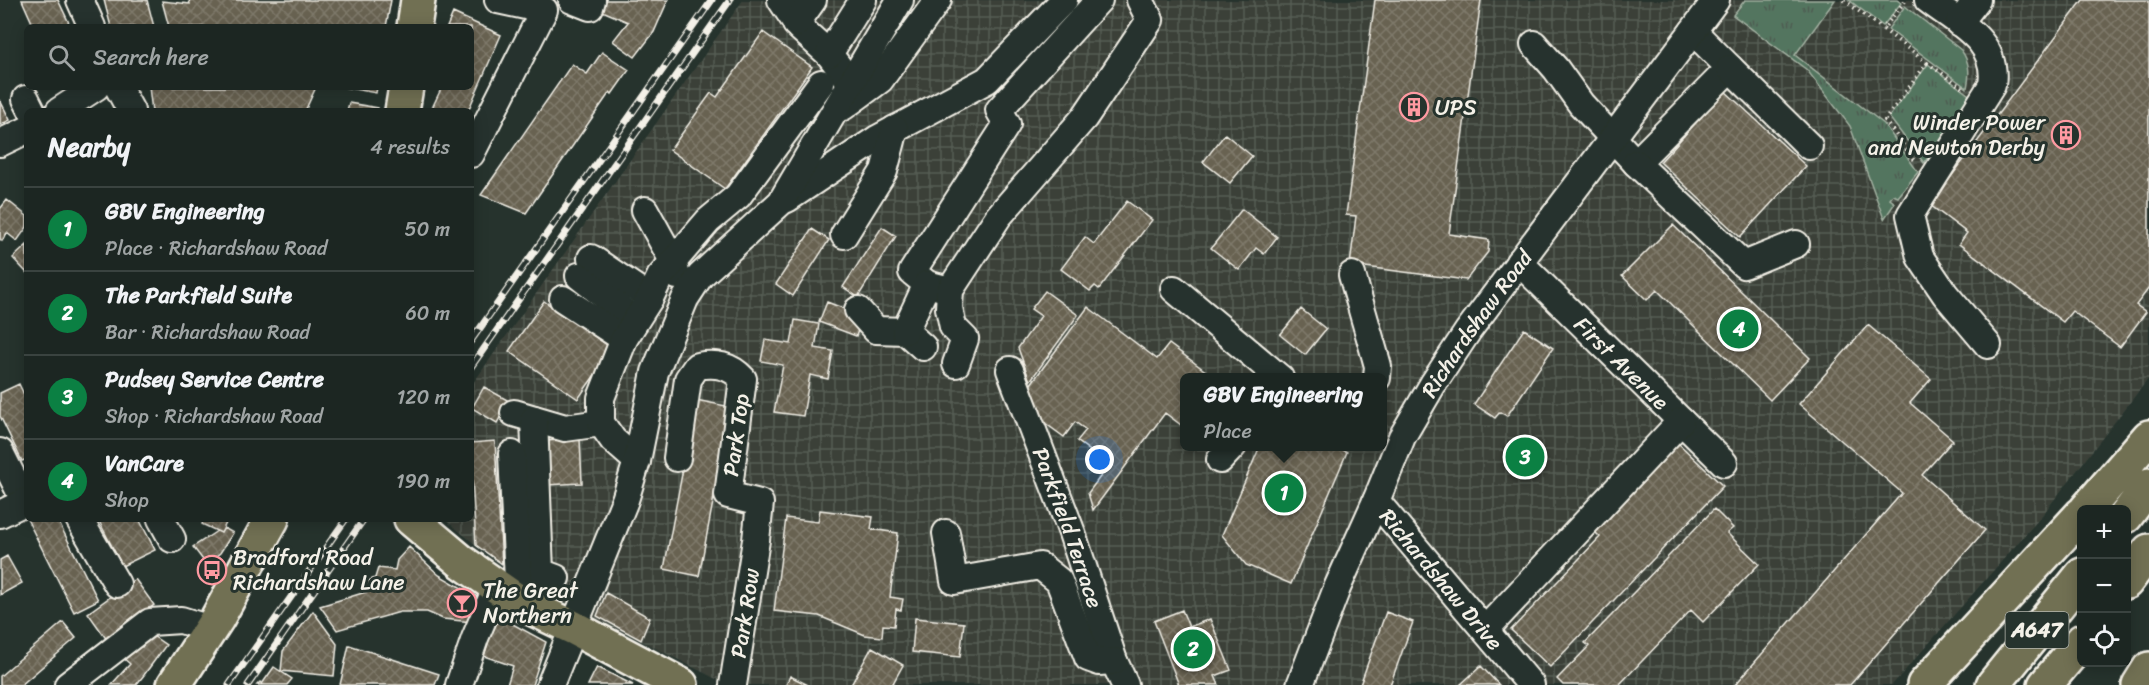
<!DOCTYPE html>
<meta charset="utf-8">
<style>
body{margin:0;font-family:Sriracha,sans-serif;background:#252e2a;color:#f1f3f6}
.controls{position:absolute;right:18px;bottom:18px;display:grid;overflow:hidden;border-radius:9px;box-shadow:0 3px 15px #0003}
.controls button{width:54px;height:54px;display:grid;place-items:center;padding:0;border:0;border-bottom:2px solid #3a4340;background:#1c2622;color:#f1f3f6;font:30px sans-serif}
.you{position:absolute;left:1100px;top:460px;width:21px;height:21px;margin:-15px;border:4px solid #fff;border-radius:50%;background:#1a73e8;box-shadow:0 0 0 9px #1a73e833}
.badge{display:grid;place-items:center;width:39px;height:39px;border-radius:50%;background:#0b8043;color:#fff;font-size:20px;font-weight:700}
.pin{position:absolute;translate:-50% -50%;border:3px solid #fff;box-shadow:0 2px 6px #0006}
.popup{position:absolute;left:1180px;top:373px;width:207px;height:78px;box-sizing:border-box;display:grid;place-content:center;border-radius:9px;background:#1c2622;filter:drop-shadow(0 2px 4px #0005);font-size:20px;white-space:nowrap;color:#a0a5a5}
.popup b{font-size:22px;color:#f1f3f6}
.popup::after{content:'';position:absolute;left:50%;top:100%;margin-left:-12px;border:12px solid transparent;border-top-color:#1c2622}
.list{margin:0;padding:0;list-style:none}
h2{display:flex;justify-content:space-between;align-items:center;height:78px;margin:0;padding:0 24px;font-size:26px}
h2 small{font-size:20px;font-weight:400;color:#a0a5a5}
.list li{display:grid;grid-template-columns:39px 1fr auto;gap:18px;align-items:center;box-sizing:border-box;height:84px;padding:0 24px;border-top:2px solid #3a4340}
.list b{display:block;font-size:22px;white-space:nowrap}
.list p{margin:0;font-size:20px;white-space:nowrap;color:#a0a5a5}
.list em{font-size:20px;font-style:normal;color:#a0a5a5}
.icon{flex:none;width:33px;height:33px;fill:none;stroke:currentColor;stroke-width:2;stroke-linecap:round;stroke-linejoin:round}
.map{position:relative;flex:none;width:2149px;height:685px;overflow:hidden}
.search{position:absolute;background:#1c2622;box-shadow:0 3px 15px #0003;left:24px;top:24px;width:450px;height:66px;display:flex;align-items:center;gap:15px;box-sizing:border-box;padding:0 21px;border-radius:9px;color:#a0a5a5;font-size:22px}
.panel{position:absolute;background:#1c2622;box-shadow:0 3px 15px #0003;left:24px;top:108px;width:450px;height:414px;border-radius:9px}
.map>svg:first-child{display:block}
</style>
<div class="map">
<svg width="2149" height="685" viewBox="0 0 2149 685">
<defs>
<pattern id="industrial-grid" width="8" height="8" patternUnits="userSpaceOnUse" patternTransform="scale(1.5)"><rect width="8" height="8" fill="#3a4138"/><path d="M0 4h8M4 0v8" fill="none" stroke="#575d55"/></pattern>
<pattern id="grass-tufts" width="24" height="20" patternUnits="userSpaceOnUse" patternTransform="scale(1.5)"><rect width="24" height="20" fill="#53745e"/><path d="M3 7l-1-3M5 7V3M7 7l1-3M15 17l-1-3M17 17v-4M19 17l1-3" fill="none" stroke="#4e5c51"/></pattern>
<pattern id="building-cross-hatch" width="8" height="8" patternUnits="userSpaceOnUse" patternTransform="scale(1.5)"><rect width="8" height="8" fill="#686251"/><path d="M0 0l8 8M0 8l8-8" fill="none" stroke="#7e796a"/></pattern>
</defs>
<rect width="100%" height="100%" fill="#26332d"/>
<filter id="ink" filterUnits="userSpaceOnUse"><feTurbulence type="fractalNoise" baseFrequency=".0167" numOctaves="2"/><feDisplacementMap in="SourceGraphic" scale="12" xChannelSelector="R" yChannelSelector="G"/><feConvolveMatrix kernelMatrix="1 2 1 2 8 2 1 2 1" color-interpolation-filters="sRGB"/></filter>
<g filter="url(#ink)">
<path fill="url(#industrial-grid)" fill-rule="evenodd" d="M743,0H2149V378L2040,518L1892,685H728L533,586L476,545L444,519H471V386ZM1185,378H1383V446H1185Z"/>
<path fill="url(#grass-tufts)" stroke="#a4b2a3" stroke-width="1.5" d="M1745,0H1835L1795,55L1884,124L1918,172L1898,197L1893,195L1890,199L1895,203L1884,219L1850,126L1807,70L1733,15Z
M1849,0H1897L1901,3L1883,26Z
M1905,6L1961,50C1970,62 1970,74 1967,88L1888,29Z
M1928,64L1973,98L1924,163L1889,117Z"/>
<path fill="url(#building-cross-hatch)" stroke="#f4f1e8" stroke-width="1.5" d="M22,0H58L69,23L61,27H34Z
M104,0H147L154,27H111Z
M189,0H391L386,27H169L162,1L190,4Z
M602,0H668L654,32L635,57L613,41L628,22L598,9Z
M1375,0H1481L1449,234L1489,240L1488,252L1466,280L1350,265L1356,216L1346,215Z
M2083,0H2149V288L2136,305L2146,312L2120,347L2072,311L2063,322L1959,244L1967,233L1930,205Z
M453,13L501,35L468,111H439L432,108L442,87H471V27H447Z
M763,32L812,67L725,189L670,150L711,93L717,97Z
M602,52L629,70L612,94L610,92L526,213L481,195L572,64L587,74Z
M149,87H316L305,111H152Z
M343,87H377L376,93Z
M1725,91L1806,166L1740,237L1660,162Z
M0,100L10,120L0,125Z
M349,103L378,108V111H347Z
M1225,134L1252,156L1230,183L1203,162Z
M7,200L27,216V227L17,241L7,233L2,241L0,239V209Z
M1127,201L1152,220L1099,289L1095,286L1090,291L1061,269L1085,237L1094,244Z
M1242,209L1277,237L1264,254L1256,248L1239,270L1211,248Z
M1673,225L1810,358L1770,400L1657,290L1647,300L1622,276Z
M882,227L896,236L858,297L843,287Z
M812,229L829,240L793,296L776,284Z
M27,245V273L13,258Z
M1045,291L1078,315L1030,381L1018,348L1041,316L1031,309Z
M544,301L613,349L578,399L509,351Z
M827,302L863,316L856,336L819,322Z
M1088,307L1157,359L1169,344L1215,378H1185V428L1165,413L1093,510L1088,493L1109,465L1077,441L1086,430L1075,422L1064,437L1038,418L1028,388Z
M1301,309L1326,329L1305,355L1280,335Z
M795,320L819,324L815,348L833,351L828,379L810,375L803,416L774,412L783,365L761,361L765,340L791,344Z
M1868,325L1931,379L1910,403L1953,440L1922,475L1985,530L1850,685H1735L1902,493L1799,404Z
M1524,329L1553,348L1507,416L1500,412L1495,418L1474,404Z
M19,384L27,401V459L22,461L0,416V393Z
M484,387L509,401L497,423L472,408Z
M696,400L731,407L699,576L664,569Z
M580,439L582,483L546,485L544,441Z
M495,441L502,564L476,545L471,459V443Z
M1677,442L1723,486L1550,667L1511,630L1600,537L1593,530Z
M1260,446H1334L1347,452L1291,584L1246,565L1222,535Z
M1714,509L1733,528L1727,533L1759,564L1703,622L1691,610L1619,685H1563L1557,679L1589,646L1585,643Z
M820,510L873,517L871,529L898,533L890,597L903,599L901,610L896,609L894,626L883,625L882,637L865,635L819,616L774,611L786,518L818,522Z
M27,519H57L98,600L74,612Z
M98,519H139L155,550L122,566Z
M204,519H228L221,533L202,524Z
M224,528L233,533L220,553L206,564L193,547L217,531L221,533Z
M409,547L439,575L481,599L472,622L443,619L427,612H400L337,630L320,606L366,592L364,583L375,578L378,568L395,570L397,560Z
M7,556L22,583L0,595V560Z
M135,579L154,605L107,640L88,613Z
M606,593L650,618L641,640L597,616Z
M1182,610L1189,627L1210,619L1231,670L1215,676L1219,685H1179L1154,621Z
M313,611L337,644L334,676L281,671L283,651Z
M1386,612L1413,622L1390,685H1360Z
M496,615L546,642L532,685H507L513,666L484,656Z
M915,618L964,623L960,657L912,652Z
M63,622L76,638L21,685H0V676Z
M150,634L166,645L144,675L136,685H111L130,664L121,656L133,640L142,647Z
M349,645L439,674L435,685H340Z
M872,647L903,665L892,685H851Z
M1481,666L1499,685H1460Z
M274,667L292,679L287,685H257L260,682L262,684Z
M597,667L633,685H588Z
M790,676L808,685H786Z"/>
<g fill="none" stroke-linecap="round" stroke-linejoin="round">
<g stroke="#f4f1e8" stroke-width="30">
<g id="minor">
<path d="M80,0L92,27"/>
<path d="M572,0L590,7L592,0"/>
<path d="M781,0L799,27L829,54L851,83"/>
<path d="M1928,0C1958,23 1999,41 1992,85L1910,215L1920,257L1945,294L1988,345"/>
<path d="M1959,23L1977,0"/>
<path d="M796,24L813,0"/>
<path d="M1534,44L1556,69L1581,104L1636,163L1730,68L1693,31"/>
<path d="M829,54L863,0"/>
<path d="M1730,68L1809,146"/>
<path d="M118,87L131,111"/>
<path d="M26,99L32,111"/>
<path d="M843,107L880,80L938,0"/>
<path d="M59,111L96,87"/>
<path d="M0,143L27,130"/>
<path d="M471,154L544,10L498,0"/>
<path d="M1636,163L1744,265L1796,244"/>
<path d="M787,199L877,139L987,80L1064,0"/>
<path d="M645,210L673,261L677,276"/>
<path d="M844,235L884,171L895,129"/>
<path d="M591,258L650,298"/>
<path id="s1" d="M1519,262L1724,463"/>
<path d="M1352,275L1378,366L1377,378"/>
<path d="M579,276L635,320"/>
<path d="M1174,289L1280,378"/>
<path d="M950,290L927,284L912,272L1007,124L999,110L1099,0"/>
<path d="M563,299L624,339"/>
<path d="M858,310L876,330L905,331L923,347"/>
<path d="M905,331L927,284"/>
<path d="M956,364L965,339L953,327L949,308L950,290L998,217L1084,118L1150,20L1140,0"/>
<path id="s2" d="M1010,370L1072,533L1114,661L1125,685"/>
<path d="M514,413L565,428L601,423"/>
<path d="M534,419L540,572L556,578"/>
<path d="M0,452L25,502"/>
<path d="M512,454L519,602"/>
<path d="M677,458L688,379L697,366C716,363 730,365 743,379L728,495L760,503L756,540L733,685"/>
<path d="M1220,460L1233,446"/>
<path d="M637,461L613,440L601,423V398L624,339L650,298L660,277L708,221L738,196L821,83"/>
<path id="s3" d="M1376,501L1531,685"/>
<path d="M0,514L27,501"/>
<path d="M79,519L117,584"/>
<path d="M161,519L172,539"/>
<path d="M946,533L954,581L1040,566L1059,581L1088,658L1099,662L1114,661"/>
<path d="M1485,630L1681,421"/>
<path d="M68,685L150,622L181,620L210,629"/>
<path d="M459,685L475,638L497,586"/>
<path d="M550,685L625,500L637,461L655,372L685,299L700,276L781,202L900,0"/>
<path id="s4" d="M1300,685L1337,588L1376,501L1402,437L1433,384L1468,331L1716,0"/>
</g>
</g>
<g stroke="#f4f1e8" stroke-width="38">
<path id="major" d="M414,27L418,0
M402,111L406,87
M411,519L462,562L519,602L574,628L681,685
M174,685L217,619L272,519"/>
</g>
<g stroke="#f4f1e8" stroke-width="38">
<path id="highway" d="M2086,510L2149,437
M2126,516L2149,485
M2126,582L2149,551
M1924,685L2082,514
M1993,685L2082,575
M2045,685L2082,641
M2139,685L2149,669"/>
</g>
<path stroke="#f4f1e8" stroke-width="4" stroke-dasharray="1.5 4.5" stroke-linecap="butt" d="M1844,0L1883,29
M1905,1L1883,29L1927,63L1885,120L1916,162
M1927,63L1963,88"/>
<use href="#minor" stroke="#26332d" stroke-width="26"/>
<use href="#major" stroke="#716f52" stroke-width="33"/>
<use href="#highway" stroke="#716f52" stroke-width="33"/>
<g stroke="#f4f1e8" stroke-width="7">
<path id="rail" d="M471,341L712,0
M471,367L730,0
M229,685L346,519
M248,685L364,519"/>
</g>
<use href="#rail" stroke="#26332d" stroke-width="4.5" stroke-dasharray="14" stroke-linecap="butt"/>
</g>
</g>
<defs>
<g id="building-ring" transform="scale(1.5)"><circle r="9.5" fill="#26332d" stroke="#ff9aa2" stroke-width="1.5"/><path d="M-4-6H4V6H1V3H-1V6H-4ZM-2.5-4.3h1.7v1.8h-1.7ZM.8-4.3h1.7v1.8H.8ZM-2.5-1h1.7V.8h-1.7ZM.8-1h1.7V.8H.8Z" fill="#ff9aa2"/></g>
<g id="bus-ring" transform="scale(1.5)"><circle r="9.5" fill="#26332d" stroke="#ff9aa2" stroke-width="1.5"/><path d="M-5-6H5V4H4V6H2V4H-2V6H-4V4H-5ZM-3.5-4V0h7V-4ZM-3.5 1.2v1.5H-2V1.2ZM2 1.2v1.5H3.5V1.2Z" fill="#ff9aa2"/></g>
<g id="bar-ring" transform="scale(1.5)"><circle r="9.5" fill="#26332d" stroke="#ff9aa2" stroke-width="1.5"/><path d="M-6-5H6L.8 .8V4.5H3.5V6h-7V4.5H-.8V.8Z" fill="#ff9aa2"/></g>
</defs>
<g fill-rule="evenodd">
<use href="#building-ring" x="1414" y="107"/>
<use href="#building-ring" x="2066" y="135"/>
<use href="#bus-ring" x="212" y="570"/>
<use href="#bar-ring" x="462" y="603"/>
</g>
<g text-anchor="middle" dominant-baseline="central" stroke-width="6" stroke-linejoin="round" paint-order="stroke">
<rect fill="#26332d" stroke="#b6b8b0" stroke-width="1.5" x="2005.5" y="612" width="63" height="36" rx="4.5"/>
<g font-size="21" font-weight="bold" fill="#f4f1e8">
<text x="2037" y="630">A647</text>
</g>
<g font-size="22" fill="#f4f1e8" stroke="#26332d" text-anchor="start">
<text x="1435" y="107">UPS</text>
<text x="2045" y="122" text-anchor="end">Winder Power<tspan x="2045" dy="25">and Newton Derby</tspan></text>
<text x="233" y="557">Bradford Road<tspan x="233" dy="25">Richardshaw Lane</tspan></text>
<text x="483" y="590">The Great<tspan x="483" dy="25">Northern</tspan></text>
</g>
<g font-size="22" fill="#f4f1e8" stroke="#26332d">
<text stroke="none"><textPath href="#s4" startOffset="404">Richardshaw Road</textPath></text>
<text stroke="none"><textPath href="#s1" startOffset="144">First Avenue</textPath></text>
<text transform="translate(736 435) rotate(-82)">Park Top</text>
<text stroke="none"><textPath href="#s2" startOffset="168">Parkfield Terrace</textPath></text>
<text stroke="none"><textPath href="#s3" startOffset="102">Richardshaw Drive</textPath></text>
<text transform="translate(745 613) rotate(-81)">Park Row</text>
</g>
</g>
</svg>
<div class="controls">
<button>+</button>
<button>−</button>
<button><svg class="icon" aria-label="locate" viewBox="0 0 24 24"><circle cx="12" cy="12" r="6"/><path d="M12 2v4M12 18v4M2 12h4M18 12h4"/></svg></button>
</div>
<div class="you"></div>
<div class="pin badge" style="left:1284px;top:493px">1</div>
<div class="popup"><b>GBV Engineering</b>Place</div>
<div class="pin badge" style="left:1193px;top:649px">2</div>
<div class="pin badge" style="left:1525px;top:457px">3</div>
<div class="pin badge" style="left:1739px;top:329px">4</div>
<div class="search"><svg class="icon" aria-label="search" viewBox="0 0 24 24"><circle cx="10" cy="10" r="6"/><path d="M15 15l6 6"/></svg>Search here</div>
<section class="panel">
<h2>Nearby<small>4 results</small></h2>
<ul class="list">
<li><span class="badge">1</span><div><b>GBV Engineering</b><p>Place · Richardshaw Road</p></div><em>50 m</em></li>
<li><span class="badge">2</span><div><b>The Parkfield Suite</b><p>Bar · Richardshaw Road</p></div><em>60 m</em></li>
<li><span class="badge">3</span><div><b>Pudsey Service Centre</b><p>Shop · Richardshaw Road</p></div><em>120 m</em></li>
<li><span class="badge">4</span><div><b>VanCare</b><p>Shop</p></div><em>190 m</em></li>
</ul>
</section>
</div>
